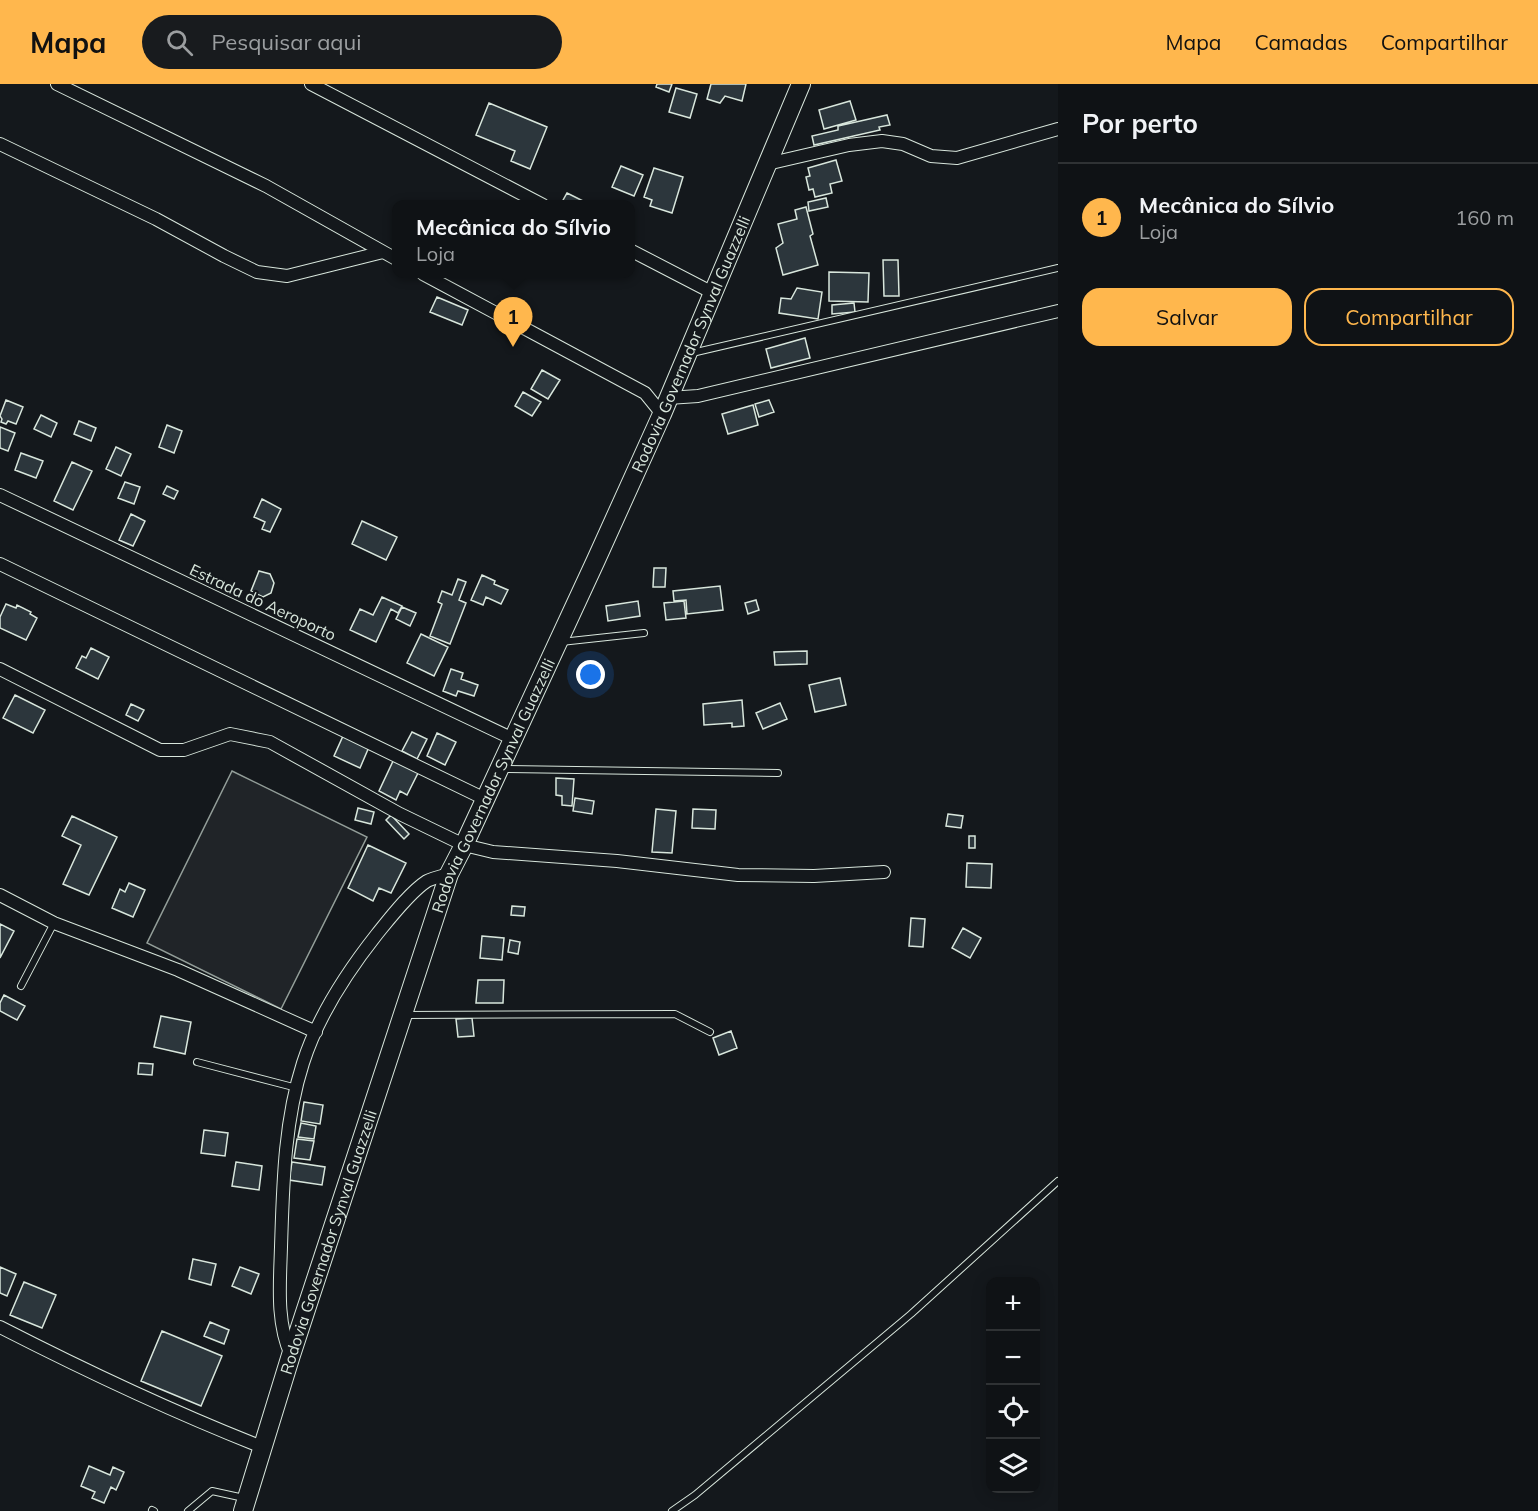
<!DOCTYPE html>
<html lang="pt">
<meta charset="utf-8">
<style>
body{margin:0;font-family:Mulish,sans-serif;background:#181b1e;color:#f1f3f6}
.controls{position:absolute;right:18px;bottom:18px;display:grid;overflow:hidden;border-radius:12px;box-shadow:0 3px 15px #0003}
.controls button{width:54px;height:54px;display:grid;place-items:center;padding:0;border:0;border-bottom:2px solid #2f3234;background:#0f1215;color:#f1f3f6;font:30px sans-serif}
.you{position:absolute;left:591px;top:591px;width:21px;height:21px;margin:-15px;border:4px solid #fff;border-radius:50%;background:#1a73e8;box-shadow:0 0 0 9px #1a73e833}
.badge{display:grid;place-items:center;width:39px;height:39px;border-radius:50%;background:#ffb74d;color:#111;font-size:20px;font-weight:700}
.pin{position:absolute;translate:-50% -50px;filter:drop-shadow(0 2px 3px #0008)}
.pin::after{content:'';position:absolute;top:32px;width:21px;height:18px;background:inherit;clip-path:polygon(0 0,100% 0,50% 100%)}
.popup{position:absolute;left:392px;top:116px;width:243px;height:78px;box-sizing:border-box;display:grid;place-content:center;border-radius:12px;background:#0f1215;filter:drop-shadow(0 2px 4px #0005);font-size:20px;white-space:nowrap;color:#9b9ea0}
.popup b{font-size:22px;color:#f1f3f6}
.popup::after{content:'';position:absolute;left:50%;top:100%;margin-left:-12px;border:12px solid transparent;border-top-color:#0f1215}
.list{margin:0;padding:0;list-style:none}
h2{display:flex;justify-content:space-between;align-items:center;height:78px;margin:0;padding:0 24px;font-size:26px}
h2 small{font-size:20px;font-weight:400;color:#9b9ea0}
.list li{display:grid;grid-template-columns:39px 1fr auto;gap:18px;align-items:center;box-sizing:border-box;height:108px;padding:0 24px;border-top:2px solid #2f3234}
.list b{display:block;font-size:22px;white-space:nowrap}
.list p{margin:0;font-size:20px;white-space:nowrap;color:#9b9ea0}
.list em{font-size:20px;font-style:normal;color:#9b9ea0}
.actions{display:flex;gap:12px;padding:18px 24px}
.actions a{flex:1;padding:14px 0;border:2px solid #ffb74d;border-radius:18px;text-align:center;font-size:21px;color:#ffb74d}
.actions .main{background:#ffb74d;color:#111}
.icon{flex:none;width:33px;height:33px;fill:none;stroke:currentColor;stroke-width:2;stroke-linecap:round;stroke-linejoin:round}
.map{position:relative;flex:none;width:1058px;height:1427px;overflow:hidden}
header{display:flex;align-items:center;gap:36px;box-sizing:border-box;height:84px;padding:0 30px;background:#ffb74d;color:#111}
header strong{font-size:28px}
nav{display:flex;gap:33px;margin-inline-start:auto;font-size:21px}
.search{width:420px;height:54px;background:#181b1e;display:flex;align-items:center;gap:15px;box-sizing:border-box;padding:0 21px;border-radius:33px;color:#9b9ea0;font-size:22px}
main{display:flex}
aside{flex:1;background:#0f1215}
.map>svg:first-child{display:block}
</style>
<header>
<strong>Mapa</strong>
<div class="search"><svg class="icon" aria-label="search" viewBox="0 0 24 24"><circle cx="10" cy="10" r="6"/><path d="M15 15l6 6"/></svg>Pesquisar aqui</div>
<nav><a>Mapa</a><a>Camadas</a><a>Compartilhar</a></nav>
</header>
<main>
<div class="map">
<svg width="1058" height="1427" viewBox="0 0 1058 1427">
<rect width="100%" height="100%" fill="#14181c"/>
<path fill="#202428" stroke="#939e99" stroke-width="1.5" d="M232,687L367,753L281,925L147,859Z"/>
<path fill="#2c363c" stroke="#d8e6dc" stroke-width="1.5" d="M657,0H672L669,8L656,3Z
M711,0H746L742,17L725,12L720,19L707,15Z
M676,4L697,10L690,34L669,28Z
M850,17L856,36L824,45L819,26Z
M489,19L547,43L530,85L511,77L515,67L476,51Z
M887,31L890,41L879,43L880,46L814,61L812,52L838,46V42Z
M836,76L842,97L830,100L832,109L815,113L813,105L809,106L806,93L810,92L808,84Z
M621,82L643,91L634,112L612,103Z
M654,84L683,93L672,129L650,122L652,116L644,113Z
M567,109L583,117L582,121H567L562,118Z
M826,114L828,123L809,127L808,118Z
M806,123L813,150L810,152L818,181L783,191L776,164L783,159L778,140L797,135L795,126Z
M883,176H898L899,212H884Z
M829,188L869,189L868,218L829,217Z
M797,204L822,208L818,235L779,229L781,214L791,215Z
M437,213L468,226L462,241L430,228Z
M854,219L855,228L832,230V221Z
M805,254L810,274L771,284L766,265Z
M542,286L560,296L548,315L531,305Z
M523,308L541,318L532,332L515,322Z
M6,316L23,323L16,340L8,337L6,340L1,338L2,335L0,332Z
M769,316L774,328L759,333L755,320Z
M753,321L758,341L728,350L722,330Z
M41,331L57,339L51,353L34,345Z
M79,337L96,344L91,357L74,350Z
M167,341L182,347L174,369L159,363Z
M0,343L15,349L8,367L0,364Z
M116,363L131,370L121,392L106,385Z
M21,369L43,377L36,394L15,386Z
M72,378L92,387L73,426L54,417Z
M125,398L140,403L134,420L118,414Z
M167,402L178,407L174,415L163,410Z
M262,415L281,425L270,448L262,445L265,438L254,433Z
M131,430L145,437L133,462L119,456Z
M362,437L397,453L386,476L352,460Z
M654,484H666L665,503H653Z
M259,487L270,490L274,499L271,509L263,513L251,507Z
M482,491L495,497L494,500L508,506L501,520L486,513L483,521L471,516Z
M458,495L466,498L459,516L466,519L450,560L430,552L442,520L438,518L442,507L452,511Z
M720,502L723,526L687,530L686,516L674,517L673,507Z
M382,513L402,522L398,529L391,525L376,558L350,546L360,525L373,531Z
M756,516L759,526L748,530L745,519Z
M638,517L640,532L608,537L606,522Z
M684,517L686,534L666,536L664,519Z
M6,520L16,524L17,521L31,528L30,530L37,534L26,556L0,544V533Z
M402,523L416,529L410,542L396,535Z
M421,550L448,563L434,592L407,579Z
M91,564L109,573L98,595L76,584L82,572L86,574Z
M807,567V580L775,581L774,568Z
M451,585L463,589L461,595L478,601L474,612L458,607L456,612L443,607Z
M840,594L846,621L815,628L809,601Z
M15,611L45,626L33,649L3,634Z
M742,616L744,642L732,643V639L704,641L703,620Z
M780,619L787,635L763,645L756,629Z
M131,620L144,626L138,637L126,631Z
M412,648L427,655L417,675L402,667Z
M437,649L456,658L445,681L427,672Z
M343,652L369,663L360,684L334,672Z
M394,675L419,687L407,711L400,707L396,716L379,707Z
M556,694L574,695L572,722L562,721V712L556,711Z
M575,714L594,717L592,730L573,727Z
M358,724L374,728L371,740L355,736Z
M656,725L676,727L672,769L652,768Z
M693,725L716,726L715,745L692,744Z
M948,730L963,732L961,744L946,742Z
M391,731L409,750L404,755L386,736Z
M72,732L117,753L89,811L63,800L81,761L62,752Z
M969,752H975V764H969Z
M368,761L406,779L391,809L379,804L373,817L348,804Z
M967,779L992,780L991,804L966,803Z
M129,799L145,806L133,833L112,824L120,805L125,808Z
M512,822L525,823L524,832L511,831Z
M911,834L925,835L923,863L909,862Z
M0,840L14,847L0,874Z
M963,844L981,854L970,874L952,864Z
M482,852L504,854L502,876L480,874Z
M510,856L520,858L518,870L508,868Z
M478,896H504L503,919H476Z
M4,911L25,922L17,936L0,927V919Z
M161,932L191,938L185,970L154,963Z
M472,934L474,952L458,953L456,935Z
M731,947L737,964L719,971L713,954Z
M139,979L153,980L152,991L138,990Z
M304,1018L323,1021L320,1040L301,1037Z
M301,1039L316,1042L314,1055L298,1053Z
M204,1046L228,1049L225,1072L201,1069Z
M297,1055L314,1057L310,1076L294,1074Z
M236,1078L262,1082L259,1106L232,1102Z
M292,1078L325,1083L322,1101L289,1096Z
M193,1175L216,1180L211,1201L189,1195Z
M0,1183L16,1190L7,1212L0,1209Z
M240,1183L259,1190L251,1210L232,1202Z
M24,1198L56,1211L42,1244L10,1231Z
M210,1238L229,1246L224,1260L204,1252Z
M162,1247L222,1272L201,1322L141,1297Z
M89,1382L110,1391L113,1383L124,1388L116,1406L111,1403L104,1419L92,1414L95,1408L81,1402Z"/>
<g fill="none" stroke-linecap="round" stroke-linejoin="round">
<g stroke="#d8e6dc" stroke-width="8">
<path id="lane" d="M692,269L1058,184
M561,558L644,549
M503,685L778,689
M21,902L54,839
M405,931L675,930L710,948
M197,978L297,1004
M152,1426L154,1427
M188,1427L212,1407L244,1414
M672,1427L695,1411L911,1230L1058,1097"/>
</g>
<g stroke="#d8e6dc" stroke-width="14">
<path id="street" d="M57,0L266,102L396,175
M311,0L543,121
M0,60L156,135L224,172L257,188L287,192L383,168
M767,80L849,61L882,57L903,60L931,72L957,74L1058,45
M630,166L713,209
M423,190L645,309L662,330
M668,314L698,312L1058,227
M0,411L513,655
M0,480L485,715
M0,585L160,666H184L230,650L270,658L400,730L464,761L493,768L617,777L738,791L814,792L884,788
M0,811L54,839L178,886L316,948
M0,1243C86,1287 173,1328 262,1363
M291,1271C276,1238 280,1199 281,1163C283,1102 284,1038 303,979C318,932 347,888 377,850C390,834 410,808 427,797C433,794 442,792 449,790"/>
</g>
<g stroke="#d8e6dc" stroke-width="20">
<g id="secondary">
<path id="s1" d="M243,1427L291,1271L449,790L464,761L596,476L662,330L801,0"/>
</g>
</g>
<use href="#lane" stroke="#14181c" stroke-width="6"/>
<use href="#street" stroke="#14181c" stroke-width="12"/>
<use href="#secondary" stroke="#14181c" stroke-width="18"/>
</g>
<g text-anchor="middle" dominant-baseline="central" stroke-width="4.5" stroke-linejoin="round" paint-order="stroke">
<g font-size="16" fill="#d8e6dc" stroke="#14181c">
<text stroke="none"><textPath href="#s1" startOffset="1252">Rodovia Governador Synval Guazzelli</textPath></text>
<text transform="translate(263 518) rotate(25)">Estrada do Aeroporto</text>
<text stroke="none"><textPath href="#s1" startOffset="768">Rodovia Governador Synval Guazzelli</textPath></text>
<text stroke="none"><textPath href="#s1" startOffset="282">Rodovia Governador Synval Guazzelli</textPath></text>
</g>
</g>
</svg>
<div class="controls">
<button>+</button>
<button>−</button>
<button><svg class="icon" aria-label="locate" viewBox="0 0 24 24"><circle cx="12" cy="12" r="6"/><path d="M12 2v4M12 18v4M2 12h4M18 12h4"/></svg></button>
<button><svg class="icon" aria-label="layers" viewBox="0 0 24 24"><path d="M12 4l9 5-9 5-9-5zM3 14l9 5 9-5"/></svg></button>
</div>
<div class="you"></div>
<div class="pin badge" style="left:513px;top:263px">1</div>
<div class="popup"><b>Mecânica do Sílvio</b>Loja</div>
</div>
<aside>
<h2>Por perto<small></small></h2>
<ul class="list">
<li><span class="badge">1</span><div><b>Mecânica do Sílvio</b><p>Loja</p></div><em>160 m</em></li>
</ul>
<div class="actions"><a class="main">Salvar</a><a>Compartilhar</a></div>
</aside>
</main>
